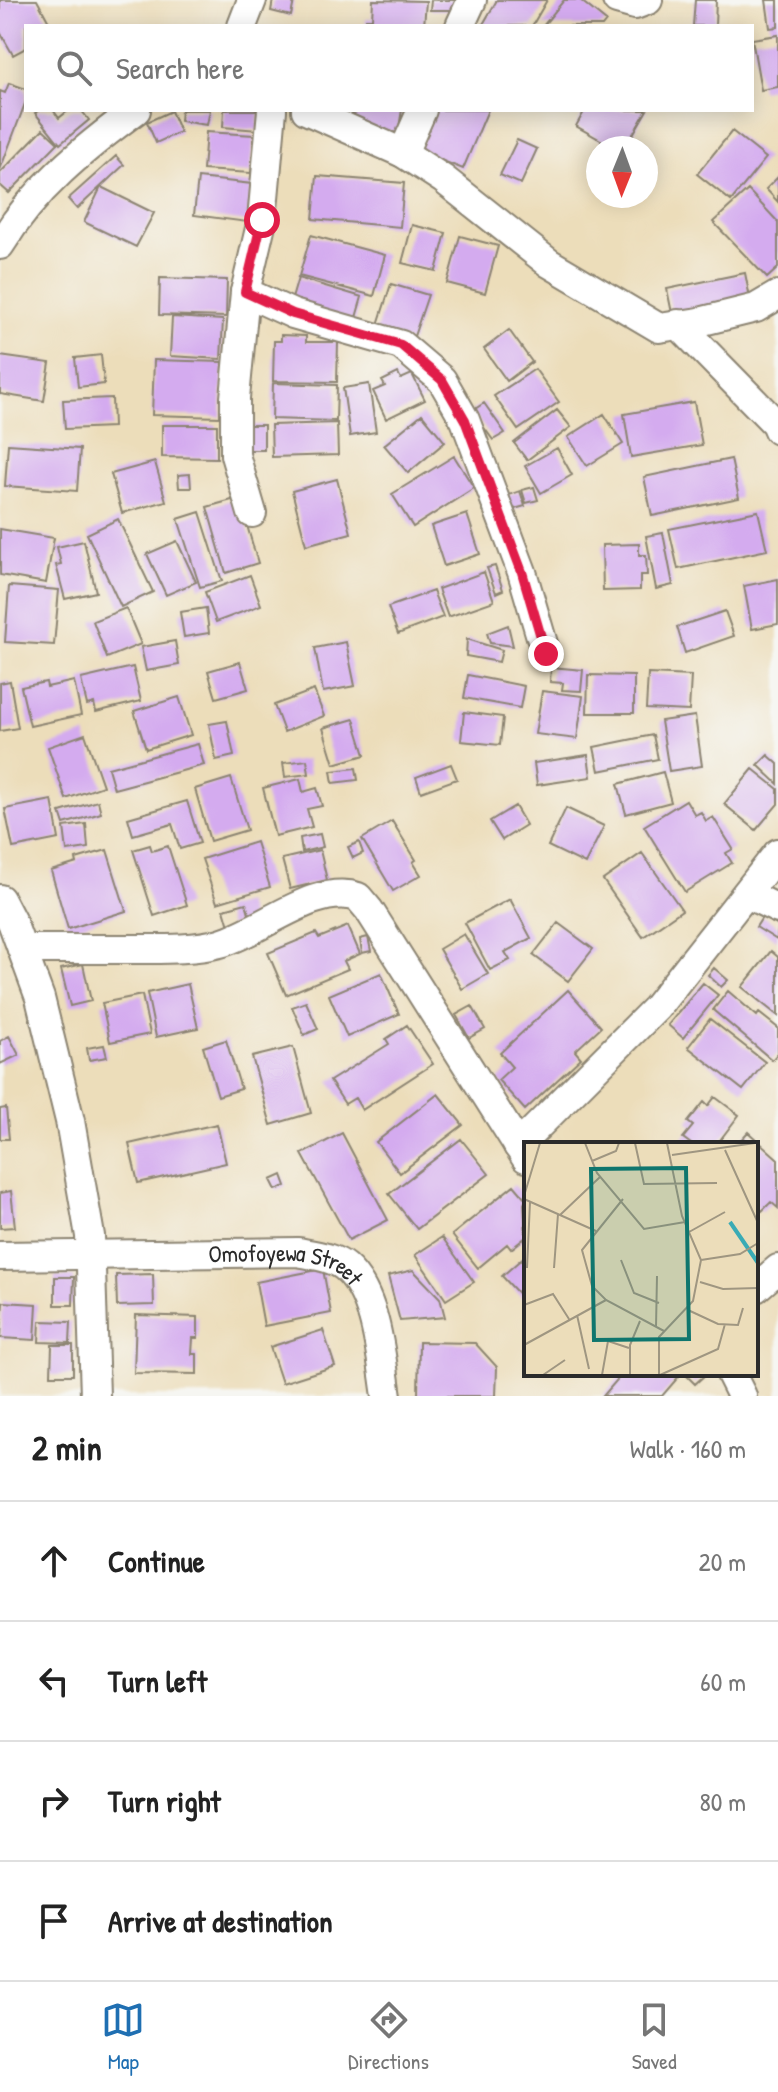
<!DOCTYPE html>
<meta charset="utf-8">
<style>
body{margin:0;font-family:"Patrick Hand",sans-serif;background:#f2f2f2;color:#222}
.compass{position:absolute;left:586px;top:136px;width:72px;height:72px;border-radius:50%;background:#fff;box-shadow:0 4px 20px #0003;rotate:181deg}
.stop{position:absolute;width:24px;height:24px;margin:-18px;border:6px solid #e11d48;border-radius:50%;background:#fff}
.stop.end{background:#e11d48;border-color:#fff;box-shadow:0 2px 8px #0008}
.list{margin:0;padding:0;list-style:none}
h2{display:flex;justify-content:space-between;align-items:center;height:104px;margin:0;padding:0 32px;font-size:34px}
h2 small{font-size:26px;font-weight:400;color:#767676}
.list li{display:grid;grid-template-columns:52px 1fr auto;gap:24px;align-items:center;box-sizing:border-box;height:120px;padding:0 32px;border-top:2px solid #e0e0e0}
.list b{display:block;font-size:30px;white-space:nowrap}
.list em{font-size:26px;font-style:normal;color:#767676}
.icon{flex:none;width:44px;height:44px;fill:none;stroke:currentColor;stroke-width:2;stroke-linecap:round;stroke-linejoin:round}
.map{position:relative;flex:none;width:778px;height:1396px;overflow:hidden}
.search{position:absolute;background:#fff;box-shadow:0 4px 20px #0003;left:24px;right:24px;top:24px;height:88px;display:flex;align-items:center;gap:20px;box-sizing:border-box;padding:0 28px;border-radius:0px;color:#767676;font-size:30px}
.sheet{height:584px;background:#fff}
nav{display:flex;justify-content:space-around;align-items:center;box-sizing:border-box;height:112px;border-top:2px solid #e0e0e0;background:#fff;font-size:22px;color:#767676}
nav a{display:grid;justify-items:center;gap:4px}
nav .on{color:#1f6fb2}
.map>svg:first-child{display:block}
</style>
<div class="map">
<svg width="778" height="1396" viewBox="0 0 778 1396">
<rect width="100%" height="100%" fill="#f6f6f2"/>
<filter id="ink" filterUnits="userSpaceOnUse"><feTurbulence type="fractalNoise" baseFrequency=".0125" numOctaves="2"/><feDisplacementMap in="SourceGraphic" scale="16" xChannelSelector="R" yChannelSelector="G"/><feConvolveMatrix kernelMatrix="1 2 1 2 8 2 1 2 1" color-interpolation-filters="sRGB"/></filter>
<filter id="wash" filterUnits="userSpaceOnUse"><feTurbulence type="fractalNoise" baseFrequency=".006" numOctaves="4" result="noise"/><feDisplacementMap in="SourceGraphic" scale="32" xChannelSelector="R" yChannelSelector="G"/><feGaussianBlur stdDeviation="1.8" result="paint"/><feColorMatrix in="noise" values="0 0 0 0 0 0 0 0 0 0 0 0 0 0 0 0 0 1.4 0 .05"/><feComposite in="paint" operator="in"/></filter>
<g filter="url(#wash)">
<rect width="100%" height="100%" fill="#ecddba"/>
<g id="blocks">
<path fill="#d4abef" d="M0,0H37L51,26H26V48L13,55L0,32Z
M273,0L294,1L291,16L271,11Z
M373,0L426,1L424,26H366V19H372Z
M431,0H457V10H430Z
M497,0H547L532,26H482Z
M564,0H580L606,21L602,26H543Z
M695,0H716L715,26H693Z
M766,0H778V27L770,28Z
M778,35V87L761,90L752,39Z
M9,83L26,89V101L0,170V91L5,93Z
M39,110H53L59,118L69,110H81L89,120L60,144L35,113Z
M181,110H210L207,125L180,121Z
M224,110H259L258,130L223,127Z
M351,110H402L398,133L349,124Z
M435,110H488L463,169L418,151Z
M585,110H647L625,148H615L576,126Z
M171,111L180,132L156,143L147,122Z
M43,129L58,143L9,193L0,185V173Z
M732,131L766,158L731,201L697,174Z
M206,132L254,135L251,173L203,170Z
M517,140L537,149L521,184L500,175Z
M116,156L124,165L77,209L68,199Z
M317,176L404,183L400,227L313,219Z
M778,177V202L766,189Z
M198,178L252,184L247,222L194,215Z
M101,187L154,213L136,247L84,222Z
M748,190L778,222V268L767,278L713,222Z
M412,225L446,233L436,271L402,263Z
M311,235L385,255L374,296L299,276Z
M460,236L498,246L485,293L447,283Z
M745,273L752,308L674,323L667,289Z
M160,278L227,280L226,317L159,315Z
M298,278L362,297L355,321L291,302Z
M391,284L428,295L412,342L376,331Z
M172,317L223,320L221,359L170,356Z
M509,330L532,362L507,381L484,349Z
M281,335L306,336V342H338L337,382L273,381L274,341H281Z
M101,355L104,384L78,387L75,358Z
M0,356L50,363L44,401L0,394Z
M154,360L223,362L221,417L152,415Z
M535,369L559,402L518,430L494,396Z
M398,373L401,379L412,374L425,400L386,419L373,391L385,386L382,381Z
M273,383L337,385L336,421L272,419Z
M369,384L376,432L350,436L343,388Z
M112,398L113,427L65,429L63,400Z
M694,402L702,445L631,457L624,414Z
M484,403L505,433L493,440L472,411Z
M557,410L571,427L527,460L514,443Z
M422,414L445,442L408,473L384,445Z
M604,414L623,444L587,466L568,437Z
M337,423L338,455L272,457L271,425Z
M162,425H217V458L162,457Z
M246,425H264V450H246Z
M8,444L80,449L77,491L5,486Z
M557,448L572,475L541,493L525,466Z
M454,456L474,488L413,527L392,494Z
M731,459L739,498L652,516L644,477Z
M155,462L166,501L122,513L111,474Z
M190,474L191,488H179L178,475Z
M337,479L351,533L306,545L292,491Z
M534,487L538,500L526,503L522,490Z
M520,491L525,506L511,510L506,496Z
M239,498L258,563L226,573L207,507Z
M758,511L767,550L678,569L669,529Z
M200,512L222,581L200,587L178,519Z
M467,514L480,554L444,566L431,526Z
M118,519L153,592L121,607L87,534Z
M0,529L54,538L46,583L0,575Z
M663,533L673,585L656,589L646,536Z
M84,541L96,592L65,599L56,565L61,564L57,547Z
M177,541L196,582L166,595L147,554Z
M639,544V555H646L647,575H640V590L603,591L602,545Z
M495,566L503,590L496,593L487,568Z
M484,572L494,601L448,617L438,589Z
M250,575L261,605L216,622L205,592Z
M778,579V624L752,629L744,586Z
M9,586L59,590L54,645L5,642Z
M433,591L443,617L398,634L388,607Z
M126,608L141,644L107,658L93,621Z
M206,608L209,633L184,637L180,612Z
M725,611L734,636L685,653L677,627Z
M508,625L513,646L490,643L487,633Z
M467,639L502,650L499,662L466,656Z
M175,641L179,665L146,671L141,647Z
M346,642L355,686L323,692L315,648Z
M240,662L248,689L216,698L208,671Z
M133,667L141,701L96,712L94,703L87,705L81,679Z
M551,667L583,670L581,691L562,690L563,683L550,682Z
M648,674L691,676L689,711L646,709Z
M468,675L524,686L520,708L464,698Z
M588,675L634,676V713H587Z
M10,681L18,728L0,731V683Z
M74,681L81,715L30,726L21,687L46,682L47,687Z
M314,690L324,716L284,732L274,705Z
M542,691L583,696L577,739L535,734Z
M179,697L191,735L146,749L134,711Z
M464,712L503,717L500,745L461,741Z
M695,716L702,766L669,771L661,721Z
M354,719L365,755L334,764L323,728Z
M227,721L234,756L216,760L209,724Z
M85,734L103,786L66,799L48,747Z
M653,735L658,759L599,771L594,747Z
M198,744L204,765L114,789L108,768Z
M588,755L591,777L537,785L534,763Z
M768,755L778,764V784L758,765Z
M307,760L309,774L285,777L283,763Z
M451,764L457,779L421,792L416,777Z
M356,768L358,780L333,783L331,771Z
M753,769L778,789V804L756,830L724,804Z
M663,772L671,802L626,814L618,784Z
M231,778L247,830L210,841L195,789Z
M300,779L303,792L317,788L322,806L307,809L312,827L275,836L263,788Z
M52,800L59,839L13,848L5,809Z
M686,800L695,815L701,812L706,821L713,817L733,849L726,853L732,863L685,892L644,826Z
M98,801L101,813L64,824L60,812Z
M187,801L200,843L180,849L172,824L133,835L128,818Z
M515,806L526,825L502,840L490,821Z
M566,808L604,826L585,864L548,846Z
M392,821L416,860L413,862L421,875L393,891L362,839Z
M86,824L88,848L67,851L64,827Z
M320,834L323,847L302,852L300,838Z
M256,842L270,887L217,903L202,859Z
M359,842L363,853L353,858L348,847Z
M150,845L152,851L168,846L187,905L154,916L133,850Z
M107,850L126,911L68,929L51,871L77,863L76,859Z
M320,850L327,880L290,889L282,859Z
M642,853L682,910L643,937L603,880Z
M510,899L531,938L505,952L510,960L490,970L465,923Z
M246,903L251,920L229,926L224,909Z
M763,916L778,926L777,940L756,927Z
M558,923L593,949L568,981L533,955Z
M348,926L360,954L344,961L348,969L286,995L268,953L316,933L319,938Z
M464,934L488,974L462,989L439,949Z
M368,937L371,951L362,953L360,939Z
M771,951L778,957V1016L742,987Z
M83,964L91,1001L70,1006L61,969Z
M714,968L728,980L721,987L708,975Z
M381,973L399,1014L347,1037L329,995Z
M703,983L718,995L683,1038L668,1025Z
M188,984L198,1028L156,1037L147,993Z
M568,990L601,1027L575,1051L581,1058L525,1110L498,1080L512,1067L500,1053Z
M728,991L757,1016L759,1013L778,1028V1053L772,1060L713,1010Z
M142,995L150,1034L110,1042L102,1003Z
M306,1002L318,1029L304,1035L292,1007Z
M472,1006L485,1029L469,1038L456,1015Z
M710,1019L765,1062L743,1090L688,1047Z
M407,1025L433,1064L362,1110L355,1098L345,1104L330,1081L389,1044L386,1039Z
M9,1036L19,1055L0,1064V1041Z
M226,1040L241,1089L218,1096L203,1047Z
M104,1045L107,1057L89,1060L87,1048Z
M293,1047L311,1113L271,1125L252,1057Z
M438,1094L463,1125L400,1173L376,1142Z
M715,1097L739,1115L717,1144H691L683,1138L693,1126L688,1122L704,1102L708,1106Z
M6,1108L9,1139H0V1109Z
M217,1124L226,1163L138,1183L129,1144Z
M748,1132L778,1159V1208L771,1202L762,1211L756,1205V1144H737Z
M342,1133L388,1220L349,1240L302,1154Z
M461,1139L489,1174L417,1229L389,1194Z
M282,1175L286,1186L276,1190L271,1180Z
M514,1185L526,1199L524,1204L526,1237L511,1249L507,1244L478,1268L452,1235Z
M11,1191L15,1227L0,1228V1193Z
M442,1237L474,1282L446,1300L415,1255Z
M526,1255V1302L502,1276Z
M323,1269L331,1313L264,1326L256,1282Z
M413,1270L440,1298L445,1317L400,1321L388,1276Z
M153,1274L154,1305L117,1306L116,1275Z
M55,1277H74L73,1305H55Z
M3,1302L37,1304L35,1340L1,1338Z
M136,1315L198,1317V1338H193L192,1354H197V1374L134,1373Z
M40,1321L71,1322L70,1343L39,1342Z
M323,1330L335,1366L282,1383L270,1347Z
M419,1342L475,1343L497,1367L496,1396H418Z
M52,1345H73V1375H51Z
M622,1374H681L662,1396H603Z
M685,1374H706L695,1384Z"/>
</g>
</g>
<g filter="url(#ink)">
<use href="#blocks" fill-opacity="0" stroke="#8c8472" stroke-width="2"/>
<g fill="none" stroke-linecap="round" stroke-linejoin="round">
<g stroke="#8c8472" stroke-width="32">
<g id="minor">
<path d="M617,0L635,5L648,0"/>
<path d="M242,26L252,0"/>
<path d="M460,26L472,0"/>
<path d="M306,110L403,153L443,179L549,263L659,328L699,322L756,308L778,295"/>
<path d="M403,153L422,110"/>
<path d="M0,245C34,189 83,149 136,110"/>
<path d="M245,292L293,314L401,345L442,380L465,420L522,572L546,654"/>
<path d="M678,324L775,423L778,430"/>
<path d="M252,513L235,455V398L245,292L262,220L272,110"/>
<path d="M747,894L778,909"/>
<path d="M0,899L12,922L40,998L70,1121L90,1236L95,1396"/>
<path d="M22,949C59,949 97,949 134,949C161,949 193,950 220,943C263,931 314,883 358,897L369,910L526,1158"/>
<path d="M518,1146L656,1008L778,853"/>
<path id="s1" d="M0,1256L298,1252C313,1255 333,1257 345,1267C377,1294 381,1358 387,1396"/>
<path d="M756,1288L778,1269"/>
<path d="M731,1374L742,1396"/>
</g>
</g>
<use href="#minor" stroke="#fff" stroke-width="28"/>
</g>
</g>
<g fill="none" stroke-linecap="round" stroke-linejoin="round" filter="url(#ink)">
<path stroke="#e11d48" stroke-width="10" d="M262,220L245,292L293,314L401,345L442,380L465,420L522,572L546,654"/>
</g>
<g text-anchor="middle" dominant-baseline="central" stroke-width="8" stroke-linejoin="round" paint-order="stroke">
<g font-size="24" fill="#2b2b2b" stroke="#f6f6f2">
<text stroke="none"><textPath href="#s1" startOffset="288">Omofoyewa Street</textPath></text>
</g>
</g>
<g transform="translate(524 1142)">
<rect width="234" height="234" fill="#ecddba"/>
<path fill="none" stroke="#3aabb5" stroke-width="4" d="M206,80L234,121"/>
<path fill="none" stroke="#9f9681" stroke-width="2" d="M19,1H54M61,1L73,31L120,87L161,80M111,1L120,42L193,41M201,8L234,81M148,13L231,1M68,19L92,9L95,1M0,54L16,1M0,57L72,89M99,57L58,108L68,144L82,158L140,189M36,73L76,35M165,90L201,70M97,118L110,151L135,161M177,118L216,112L234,101M3,126L6,60M30,126L34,72M176,140L199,147L234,146M0,163L29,152L45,177M164,168L194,182L214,183L219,166M53,173L65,227M132,185L133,134M0,203L82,158M19,233L41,218M78,233L84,199L105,206M106,233V203L116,179M135,233V195L169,159L177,118L158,74L143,1M136,233L194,207L201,182"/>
<path fill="#0f766e" fill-opacity="0.15" stroke="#0f766e" stroke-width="4" d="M162,26L165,197L70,198L67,27Z"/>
<rect width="234" height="234" fill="none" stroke="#2b2b2b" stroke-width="4"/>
</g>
</svg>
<svg class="compass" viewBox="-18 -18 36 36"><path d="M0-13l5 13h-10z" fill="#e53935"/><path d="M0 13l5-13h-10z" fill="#767676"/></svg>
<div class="stop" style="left:262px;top:220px"></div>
<div class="stop end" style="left:546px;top:654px"></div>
<div class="search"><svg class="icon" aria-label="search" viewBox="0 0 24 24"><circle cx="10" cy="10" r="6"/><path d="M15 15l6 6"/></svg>Search here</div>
</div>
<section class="sheet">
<h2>2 min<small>Walk · 160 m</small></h2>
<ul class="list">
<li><svg class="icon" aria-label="ahead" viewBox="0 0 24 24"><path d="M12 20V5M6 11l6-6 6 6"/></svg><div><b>Continue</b></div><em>20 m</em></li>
<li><svg class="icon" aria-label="left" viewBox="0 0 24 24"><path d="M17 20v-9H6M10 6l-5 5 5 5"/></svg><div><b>Turn left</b></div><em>60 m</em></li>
<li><svg class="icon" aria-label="right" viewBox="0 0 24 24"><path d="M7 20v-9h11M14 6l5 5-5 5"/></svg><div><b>Turn right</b></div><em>80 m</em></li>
<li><svg class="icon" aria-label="arrive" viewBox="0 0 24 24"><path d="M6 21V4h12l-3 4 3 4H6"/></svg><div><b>Arrive at destination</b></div></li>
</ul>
</section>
<nav>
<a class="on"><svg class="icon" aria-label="map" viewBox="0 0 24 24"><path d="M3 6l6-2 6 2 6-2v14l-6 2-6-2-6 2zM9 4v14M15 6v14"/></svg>Map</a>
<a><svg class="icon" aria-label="directions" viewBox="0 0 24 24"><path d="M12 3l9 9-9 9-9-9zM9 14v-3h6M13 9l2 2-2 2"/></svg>Directions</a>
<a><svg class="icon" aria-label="saved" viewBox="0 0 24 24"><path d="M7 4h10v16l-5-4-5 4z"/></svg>Saved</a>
</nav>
